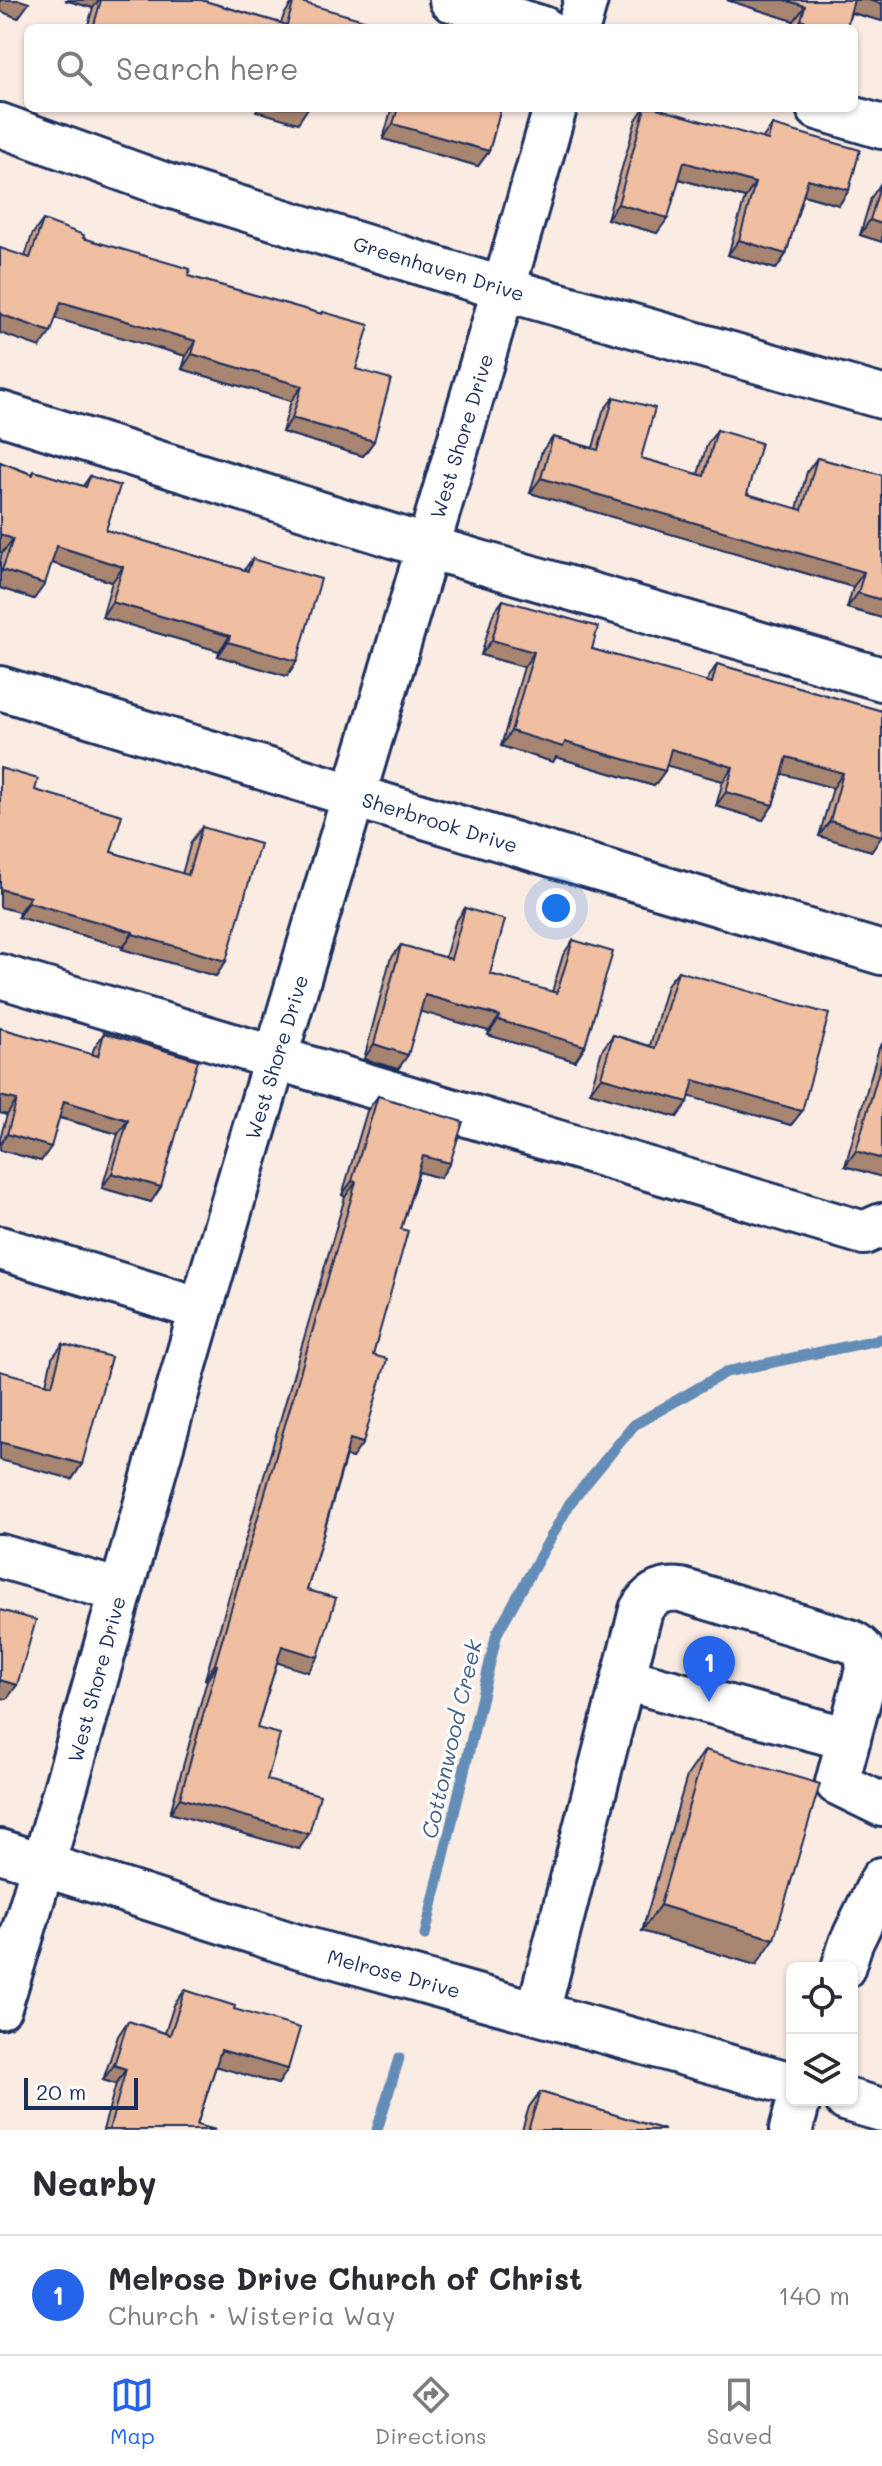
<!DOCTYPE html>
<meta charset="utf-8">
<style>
body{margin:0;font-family:Mali,sans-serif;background:#f2f2f3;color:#2b2b33}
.controls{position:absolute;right:24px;bottom:24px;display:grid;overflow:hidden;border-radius:12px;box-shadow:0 2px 6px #0004}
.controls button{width:72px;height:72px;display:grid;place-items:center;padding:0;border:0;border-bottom:2px solid #e1e1e2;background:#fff;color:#2b2b33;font:40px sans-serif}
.scale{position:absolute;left:24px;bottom:20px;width:114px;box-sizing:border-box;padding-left:8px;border:4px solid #1b2f5e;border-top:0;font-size:22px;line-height:28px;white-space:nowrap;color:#1b2f5e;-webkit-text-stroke:6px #fff;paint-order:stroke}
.you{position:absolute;left:556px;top:908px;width:28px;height:28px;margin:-20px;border:6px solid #fff;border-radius:50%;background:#1a73e8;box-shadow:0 0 0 12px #1a73e833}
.badge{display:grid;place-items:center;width:52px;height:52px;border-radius:50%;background:#2563eb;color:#fff;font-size:26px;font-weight:700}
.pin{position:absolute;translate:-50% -66px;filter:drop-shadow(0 2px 4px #0008)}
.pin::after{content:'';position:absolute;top:42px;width:28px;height:24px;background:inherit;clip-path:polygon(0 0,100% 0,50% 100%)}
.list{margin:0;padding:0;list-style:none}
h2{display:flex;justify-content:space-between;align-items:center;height:104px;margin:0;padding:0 32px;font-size:34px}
h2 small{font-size:26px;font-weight:400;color:#7c7c81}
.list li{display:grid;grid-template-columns:52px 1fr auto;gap:24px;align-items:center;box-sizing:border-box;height:120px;padding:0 32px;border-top:2px solid #e1e1e2}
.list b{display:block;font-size:30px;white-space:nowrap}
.list p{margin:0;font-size:26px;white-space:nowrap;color:#7c7c81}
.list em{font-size:26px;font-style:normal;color:#7c7c81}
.icon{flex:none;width:44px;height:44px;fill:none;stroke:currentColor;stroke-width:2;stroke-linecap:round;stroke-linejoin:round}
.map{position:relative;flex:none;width:882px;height:2130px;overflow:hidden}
.search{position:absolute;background:#fff;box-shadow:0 2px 6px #0004;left:24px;right:24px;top:24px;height:88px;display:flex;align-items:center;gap:20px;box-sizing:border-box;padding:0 28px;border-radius:12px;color:#7c7c81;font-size:30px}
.sheet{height:224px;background:#fff}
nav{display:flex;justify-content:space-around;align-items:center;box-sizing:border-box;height:112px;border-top:2px solid #e1e1e2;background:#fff;font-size:22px;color:#7c7c81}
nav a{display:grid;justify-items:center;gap:4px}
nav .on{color:#2563eb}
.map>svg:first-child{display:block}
</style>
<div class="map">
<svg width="882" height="2130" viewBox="0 0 882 2130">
<rect width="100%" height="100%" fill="#faece3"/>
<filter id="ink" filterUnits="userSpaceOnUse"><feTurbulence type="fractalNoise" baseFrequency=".0125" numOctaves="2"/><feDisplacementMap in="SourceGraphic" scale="16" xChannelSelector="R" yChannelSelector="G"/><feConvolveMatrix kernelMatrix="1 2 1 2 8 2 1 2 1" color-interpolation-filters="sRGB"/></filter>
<g filter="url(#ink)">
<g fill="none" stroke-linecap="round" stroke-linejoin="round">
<path stroke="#648db7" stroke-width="11" d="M425,1935L497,1633L570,1503L634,1425L726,1372L882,1339
M377,2130L399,2058"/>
<g stroke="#1b2f5e" stroke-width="48">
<path id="minor" d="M451,0L543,28
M578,28L586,0
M818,108L882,127
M0,125L166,185L504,289L882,397
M0,413L428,547L882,679
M0,688L354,796L882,953
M0,976L864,1233L882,1225
M0,1248L201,1309
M0,1556L120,1591
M624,1679L849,1739
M0,1851L300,1947L792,2084
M843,1968L851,1943L882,1879
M0,2007C72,1776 133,1542 201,1310C318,909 442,510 555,108
M538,2012L641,1610C650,1594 663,1588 681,1590L850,1641C862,1647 866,1653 868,1666L837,1783L882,1805
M847,2100L882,2110
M791,2130L799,2100"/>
</g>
<use href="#minor" stroke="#fff" stroke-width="42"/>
</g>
<path fill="#cea38a" stroke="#1b2f5e" stroke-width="2" d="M65,0H201L281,23L284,15L294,0L380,28H87L93,8Z
M727,0H882V21L851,13L846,28H792L794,21Z
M380,108H501L489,151L478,166L383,139L391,111Z
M644,108H656L762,139L772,125L849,190L839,205L803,195L786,254L776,269L728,255L745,198L679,179L657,233L607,219L636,120Z
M881,183H882V242L860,235L871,198Z
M43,220L83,238L188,276L321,314L323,312L356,369L374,441L363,456L282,432L291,401L182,369L186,356L55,318L40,347L25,257L32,235Z
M614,397L641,458L698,474L707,445L717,430L747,494L797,509L807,472L817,458L882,475V618L847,608L853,587L530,493L542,451L553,437L593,448L603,411Z
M0,462L32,474L34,471L83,486L90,476L106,530L244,570L252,559L287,676L218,656L219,651L102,617L112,582L52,563L34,599L0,588V560L2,553L0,552Z
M503,600L592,649L706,682L717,664L882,711L872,851L819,836L833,788L782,773L773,805L763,820L716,806L723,781L666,765L654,786L556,757L553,762L501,746L524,667L481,655L493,614Z
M35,790L111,852L182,874L191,842L202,827L226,961L216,976L122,949L123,947L18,917Z
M465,908L490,974L552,992L563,955L573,940L585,1046L575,1061L488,1035L489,1031L421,1011L398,1069L364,1059L390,960L401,945L445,958L455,923Z
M678,971L802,1111L791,1125L689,1096L677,1117L590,1092L602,1050L613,1035L650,1046L667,985Z
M0,1028L92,1055L94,1048L104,1033L151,1202L102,1188L118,1134L59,1118L41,1161L0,1150V1138L7,1115L0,1113Z
M882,1044V1177L845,1166L879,1048Z
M378,1096L450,1163L440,1178L419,1172L401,1229L373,1355L352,1458L346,1456L307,1590L308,1672L277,1662L257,1728L267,1780L299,1849L170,1813L207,1680L205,1679L345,1197L342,1195L367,1111Z
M63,1344L82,1464L72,1479L46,1384L52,1358Z
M705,1750L756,1965L642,1931L687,1776Z
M185,1990L234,2009L288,2069L278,2084L216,2066L197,2125L215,2130H103L116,2084L103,2080L118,2036L128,2021L165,2033L174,2005Z
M540,2092L665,2130H522L529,2107Z"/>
<path fill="#a88571" stroke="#1b2f5e" stroke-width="2" d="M0,0H20L29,3L18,18L0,11Z
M65,0H99L93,8Z
M727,0H785L805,6L794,21Z
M853,0H869L882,4V21L845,11Z
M801,20L828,28H795Z
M258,108H308L298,123L256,111Z
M380,108H393L391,111Z
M393,124L489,151L478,166L383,139Z
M684,162L755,183L745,198L673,177Z
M808,179L849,190L839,205L797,193Z
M618,204L668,218L657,233L607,219Z
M870,220L882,224V242L860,235Z
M739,240L786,254L776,269L728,255Z
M61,302L196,341L186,356L51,317Z
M0,314L51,332L40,347L0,333Z
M192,354L302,386L291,401L182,369Z
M292,418L374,441L363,456L282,432Z
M541,478L864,572L853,587L530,493Z
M0,534L13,539L2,553L0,552Z
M57,546L123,567L112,582L46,561Z
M2,570L45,584L34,599L0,588V574Z
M858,593L882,600V618L847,608Z
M112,602L230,636L219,651L102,617Z
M492,640L534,652L524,667L481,655Z
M228,642L297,661L287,676L218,656Z
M511,731L565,742L665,771L654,786L556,757L553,762L501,746Z
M671,749L733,767L723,781L661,764Z
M787,757L843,773L833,788L776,772Z
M726,792L773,805L763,820L716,806Z
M830,821L882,836L872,851L819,836Z
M0,889L30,897L19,912L0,907Z
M28,902L133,932L123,947L18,917Z
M133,934L226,961L216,976L122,949Z
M425,995L500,1016L489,1031L415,1010Z
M498,1020L585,1046L575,1061L488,1035Z
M374,1044L408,1055L398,1069L364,1059Z
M601,1077L688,1102L677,1117L590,1092Z
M694,1080L802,1111L791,1125L684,1095Z
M0,1096L17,1100L7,1115L0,1113Z
M64,1101L128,1120L118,1134L54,1116Z
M7,1134L51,1147L41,1161L0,1150V1145Z
M856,1151L882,1159V1177L845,1166Z
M423,1156L450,1163L440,1178L413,1170Z
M112,1173L161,1187L151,1202L102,1188Z
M352,1181L356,1182L345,1197L342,1195Z
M350,1439L363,1443L352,1458L340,1454Z
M0,1442L82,1464L72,1479L0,1460Z
M282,1646L318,1657L308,1672L272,1661Z
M215,1664L217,1665L207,1680L205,1679Z
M0,1680L17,1685L7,1699L0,1698Z
M180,1798L309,1834L299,1849L170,1813Z
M660,1905L774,1939L756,1965L642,1931Z
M221,2050L288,2069L278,2084L211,2065Z
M114,2065L126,2069L116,2084L103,2080Z"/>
<path fill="#f0bea1" stroke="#1b2f5e" stroke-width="2" d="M101,0H201L287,25L294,0L381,25L380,28H93Z
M785,0H854L846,28H828L801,20L805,6Z
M869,0H882V4Z
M398,108H501L489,151L393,124Z
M645,108H656L768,140L772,125L860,150L849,190L808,179L786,254L739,240L755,183L684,162L668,218L618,204Z
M881,183H882V224L870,220Z
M43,220L84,235L83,238L190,269L188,276L322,314L323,312L369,325L356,369L391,379L374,441L292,418L302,386L192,354L196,341L61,302L51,332L0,314V248L30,258Z
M614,397L655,408L641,458L704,476L717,430L761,443L747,494L802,510L817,458L882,475V600L858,593L864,572L541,478L553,437L598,450Z
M0,462L33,475L34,471L86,487L90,476L120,486L106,530L248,571L252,559L321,579L297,661L228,642L230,636L112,602L123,567L57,546L45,584L2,570L13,539L0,534Z
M503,600L598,627L592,649L712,683L717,664L882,711V836L830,821L843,773L787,757L773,805L726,792L733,767L671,749L665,771L565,742L563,747L511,731L534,652L492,640Z
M0,768L38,779L35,790L122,815L111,852L188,875L202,827L260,844L226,961L133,934V932L28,902L30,897L0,889Z
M465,908L505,920L490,974L557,993L573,940L613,952L585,1046L498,1020L500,1016L425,995L408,1055L374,1044L401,945L451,959Z
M678,971L829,1014L802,1111L694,1080L688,1102L601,1077L613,1035L655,1048Z
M0,1028L98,1056L104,1033L198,1060L161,1187L112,1173L128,1120L64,1101L51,1147L7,1134L17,1100L0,1096Z
M882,1060V1159L856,1151Z
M378,1096L463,1122L450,1163L423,1156L401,1229L408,1231L373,1355L387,1359L363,1443L350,1439L307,1590L336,1598L318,1657L282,1646L257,1728L280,1734L267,1780L320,1795L309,1834L180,1798L217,1665L215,1664L356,1182L352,1181Z
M63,1344L111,1357L82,1464L0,1442V1371L52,1385Z
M0,1610L36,1620L17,1685L0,1680Z
M705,1750L820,1784L774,1939L660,1905Z
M185,1990L235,2006L234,2009L300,2028L288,2069L221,2050L197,2125L215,2130H109L126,2069L114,2065L128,2021L170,2035Z
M540,2092L665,2130H528Z"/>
</g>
<g text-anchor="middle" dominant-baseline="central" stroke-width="6" stroke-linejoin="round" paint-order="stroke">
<g font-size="20" fill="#1b2f5e" stroke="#fff">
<text transform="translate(439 268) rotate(17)">Greenhaven Drive</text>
<text transform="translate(461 436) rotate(-73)">West Shore Drive</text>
<text transform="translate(440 822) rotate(17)">Sherbrook Drive</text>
<text transform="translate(276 1057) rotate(-73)">West Shore Drive</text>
<text transform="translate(96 1679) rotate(-75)">West Shore Drive</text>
<text transform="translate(394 1973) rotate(15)">Melrose Drive</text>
</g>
<g font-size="22" font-style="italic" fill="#3f5e8a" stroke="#fff">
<text transform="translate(451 1739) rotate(-77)">Cottonwood Creek</text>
</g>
</g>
</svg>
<div class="controls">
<button><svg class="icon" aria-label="locate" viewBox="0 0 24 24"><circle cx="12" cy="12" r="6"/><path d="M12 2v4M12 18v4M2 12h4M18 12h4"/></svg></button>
<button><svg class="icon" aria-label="layers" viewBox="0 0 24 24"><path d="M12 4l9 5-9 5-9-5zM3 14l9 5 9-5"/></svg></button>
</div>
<div class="scale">20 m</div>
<div class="you"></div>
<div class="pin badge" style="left:709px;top:1702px">1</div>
<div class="search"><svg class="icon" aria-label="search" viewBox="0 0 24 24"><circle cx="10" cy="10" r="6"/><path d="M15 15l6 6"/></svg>Search here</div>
</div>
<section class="sheet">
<h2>Nearby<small></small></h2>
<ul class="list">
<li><span class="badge">1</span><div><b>Melrose Drive Church of Christ</b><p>Church · Wisteria Way</p></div><em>140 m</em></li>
</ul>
</section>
<nav>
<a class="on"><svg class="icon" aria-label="map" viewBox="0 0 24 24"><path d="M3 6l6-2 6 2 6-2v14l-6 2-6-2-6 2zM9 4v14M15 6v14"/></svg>Map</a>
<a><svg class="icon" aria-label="directions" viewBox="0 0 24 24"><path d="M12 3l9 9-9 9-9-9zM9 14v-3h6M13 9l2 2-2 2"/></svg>Directions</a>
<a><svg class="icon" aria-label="saved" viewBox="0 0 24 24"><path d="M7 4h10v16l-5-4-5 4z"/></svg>Saved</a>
</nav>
